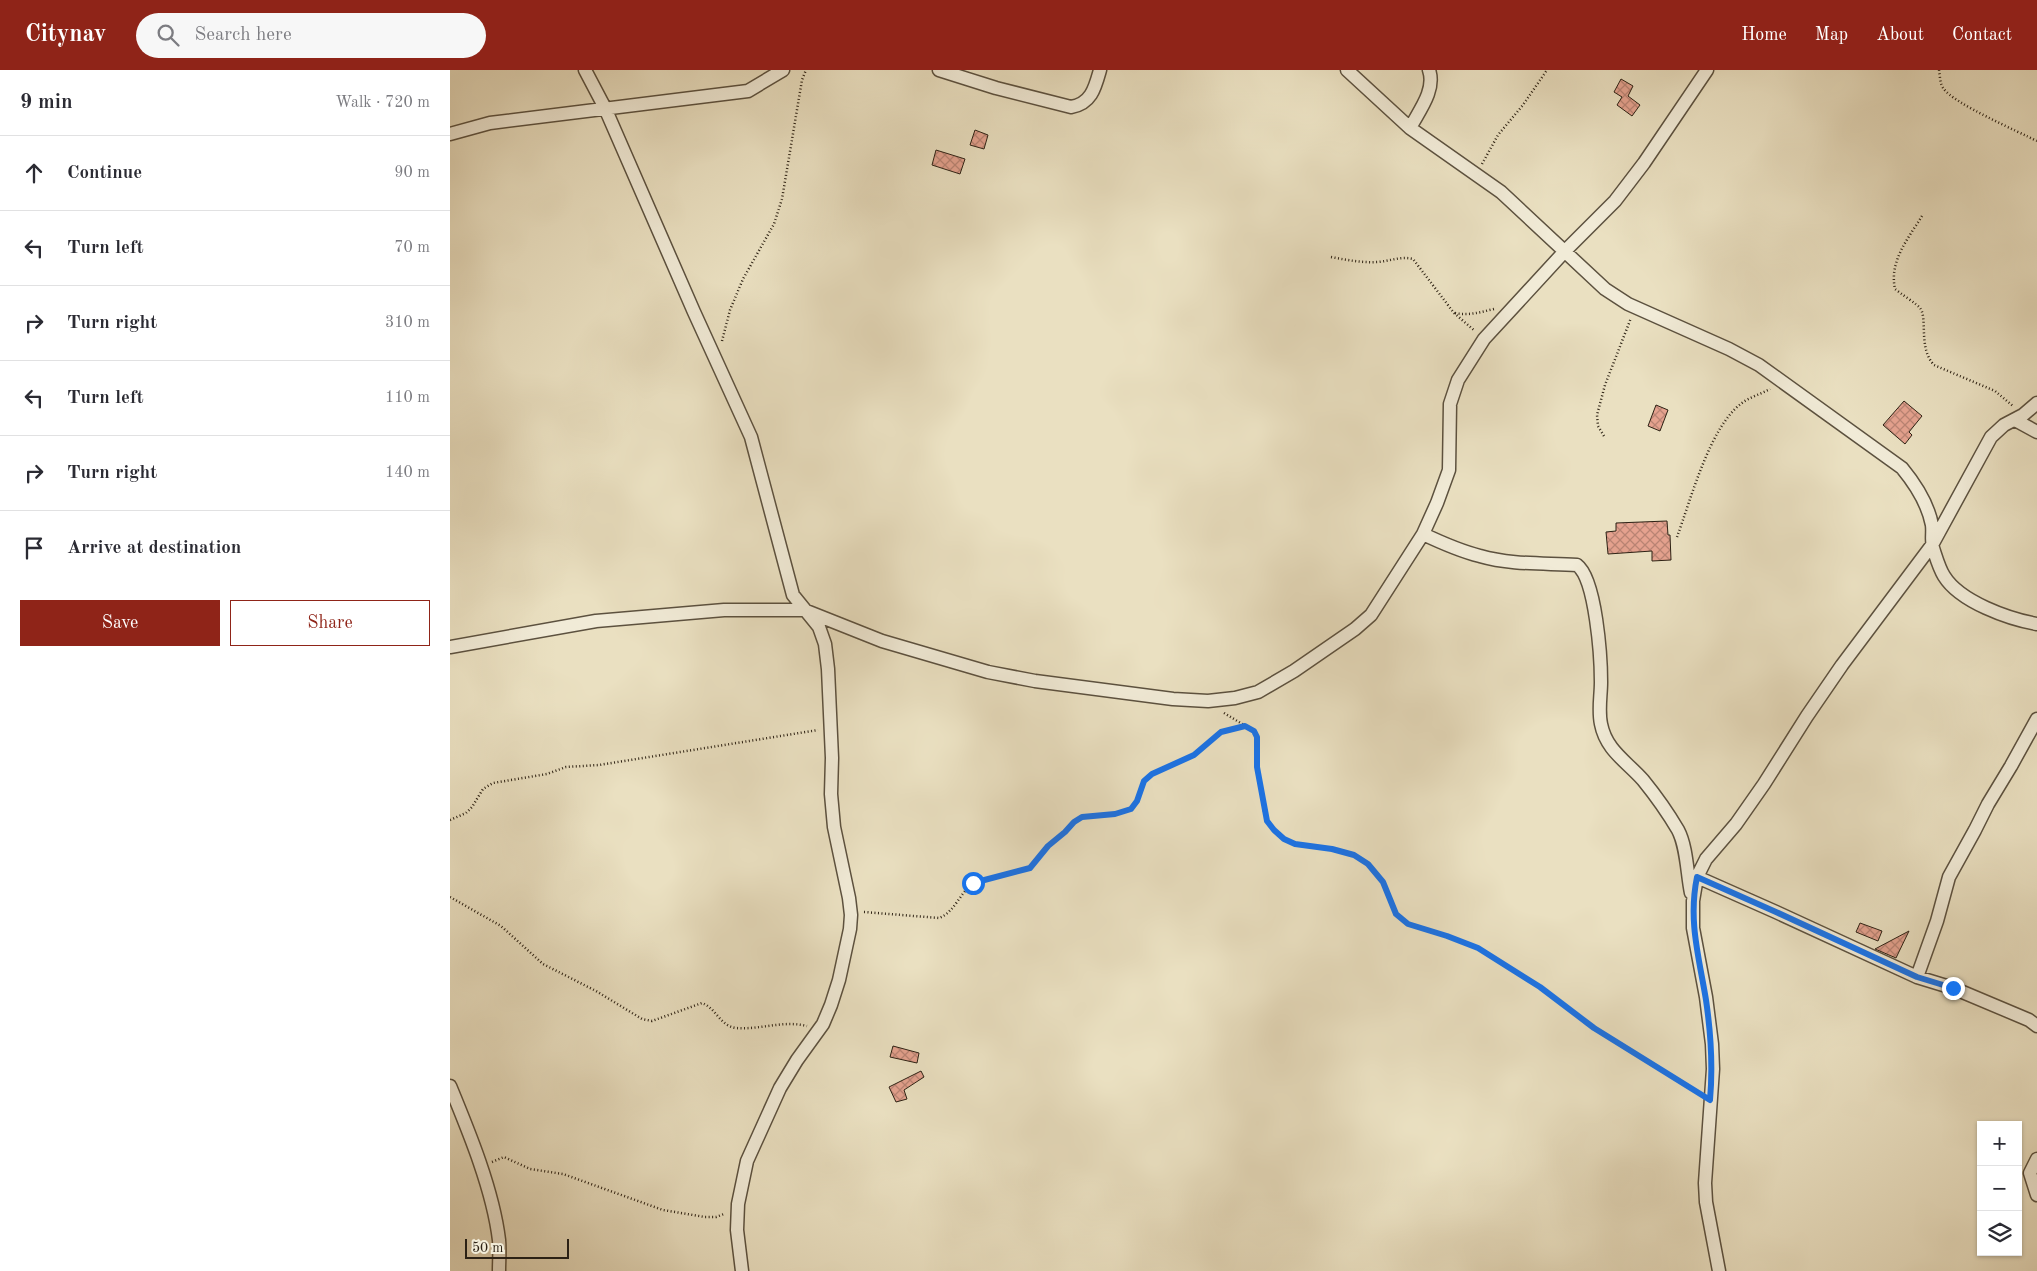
<!DOCTYPE html>
<meta charset="utf-8">
<style>
body{margin:0;font-family:"Old Standard TT",serif;background:#f7f7f7;color:#2b2b33}
.controls{position:absolute;right:15px;bottom:15px;display:grid;overflow:hidden;border-radius:0px;box-shadow:0 1px 4px #0004}
.controls button{width:45px;height:45px;display:grid;place-items:center;padding:0;border:0;border-bottom:1px solid #e1e1e2;background:#fff;color:#2b2b33;font:25px sans-serif}
.scale{position:absolute;left:15px;bottom:12px;width:104px;box-sizing:border-box;padding-left:5px;border:2px solid #2c2114;border-top:0;font-size:14px;line-height:18px;white-space:nowrap;color:#2c2114;-webkit-text-stroke:4px #f1ebd7;paint-order:stroke}
.stop{position:absolute;width:15px;height:15px;margin:-11px;border:4px solid #1a73e8;border-radius:50%;background:#fff}
.stop.end{background:#1a73e8;border-color:#fff;box-shadow:0 1px 5px #0008}
.list{margin:0;padding:0;list-style:none}
h2{display:flex;justify-content:space-between;align-items:center;height:65px;margin:0;padding:0 20px;font-size:21px}
h2 small{font-size:16px;font-weight:400;color:#7c7c81}
.list li{display:grid;grid-template-columns:32px 1fr auto;gap:15px;align-items:center;box-sizing:border-box;height:75px;padding:0 20px;border-top:1px solid #e1e1e2}
.list b{display:block;font-size:19px;white-space:nowrap}
.list em{font-size:16px;font-style:normal;color:#7c7c81}
.actions{display:flex;gap:10px;padding:15px 20px}
.actions a{flex:1;padding:11px 0;border:1px solid #8f2418;border-radius:0px;text-align:center;font-size:18px;color:#8f2418}
.actions .main{background:#8f2418;color:#fff}
.icon{flex:none;width:28px;height:28px;fill:none;stroke:currentColor;stroke-width:2;stroke-linecap:round;stroke-linejoin:round}
.map{position:relative;flex:none;width:1587px;height:1201px;overflow:hidden}
header{display:flex;align-items:center;gap:30px;box-sizing:border-box;height:70px;padding:0 25px;background:#8f2418;color:#fff}
header strong{font-size:24px}
nav{display:flex;gap:28px;margin-inline-start:auto;font-size:18px}
.search{width:350px;height:45px;background:#f7f7f7;display:flex;align-items:center;gap:12px;box-sizing:border-box;padding:0 18px;border-radius:28px;color:#7c7c81;font-size:19px}
main{display:flex}
aside{flex:1;background:#fff}
.map>svg:first-child{display:block}
</style>
<header>
<strong>Citynav</strong>
<div class="search"><svg class="icon" aria-label="search" viewBox="0 0 24 24"><circle cx="10" cy="10" r="6"/><path d="M15 15l6 6"/></svg>Search here</div>
<nav><a>Home</a><a>Map</a><a>About</a><a>Contact</a></nav>
</header>
<main>
<aside>
<h2>9 min<small>Walk · 720 m</small></h2>
<ul class="list">
<li><svg class="icon" aria-label="ahead" viewBox="0 0 24 24"><path d="M12 20V5M6 11l6-6 6 6"/></svg><div><b>Continue</b></div><em>90 m</em></li>
<li><svg class="icon" aria-label="left" viewBox="0 0 24 24"><path d="M17 20v-9H6M10 6l-5 5 5 5"/></svg><div><b>Turn left</b></div><em>70 m</em></li>
<li><svg class="icon" aria-label="right" viewBox="0 0 24 24"><path d="M7 20v-9h11M14 6l5 5-5 5"/></svg><div><b>Turn right</b></div><em>310 m</em></li>
<li><svg class="icon" aria-label="left" viewBox="0 0 24 24"><path d="M17 20v-9H6M10 6l-5 5 5 5"/></svg><div><b>Turn left</b></div><em>110 m</em></li>
<li><svg class="icon" aria-label="right" viewBox="0 0 24 24"><path d="M7 20v-9h11M14 6l5 5-5 5"/></svg><div><b>Turn right</b></div><em>140 m</em></li>
<li><svg class="icon" aria-label="arrive" viewBox="0 0 24 24"><path d="M6 21V4h12l-3 4 3 4H6"/></svg><div><b>Arrive at destination</b></div></li>
</ul>
<div class="actions"><a class="main">Save</a><a>Share</a></div>
</aside>
<div class="map">
<svg width="1587" height="1201" viewBox="0 0 1587 1201">
<defs>
<pattern id="building-cross-hatch" width="8" height="8" patternUnits="userSpaceOnUse" patternTransform="scale(1.25)"><rect width="8" height="8" fill="#e5a28f"/><path d="M0 0l8 8M0 8l8-8" fill="none" stroke="#ba8474"/></pattern>
</defs>
<rect width="100%" height="100%" fill="#eae0c1"/>
<filter id="stains"><feTurbulence type="fractalNoise" baseFrequency=".004" numOctaves="4"/><feColorMatrix values="0 0 0 0 .2 0 0 0 0 .09 0 0 0 0 .02 0 0 0 .5 -.17"/></filter>
<radialGradient id="worn" r=".72"><stop offset=".6" stop-color="#630" stop-opacity="0"/><stop offset="1" stop-color="#630" stop-opacity=".3"/></radialGradient>
<path fill="url(#building-cross-hatch)" stroke="#2c2114" d="M1171,9L1183,16L1178,26L1190,35L1182,46L1167,35L1172,27L1164,22Z
M525,60L538,65L534,79L520,75Z
M486,80L515,89L510,104L482,95Z
M1454,331L1472,346L1459,362L1462,365L1455,374L1433,355Z
M1206,335L1218,340L1210,361L1198,356Z
M1217,451L1218,465H1220L1221,490L1202,491V481L1158,484L1156,462L1166,461V453Z
M1410,853L1432,861L1428,871L1406,862Z
M1459,861L1446,888L1425,879Z
M443,976L469,983L467,993L440,987Z
M471,1001L474,1007L454,1020L457,1029L446,1032L439,1017Z"/>
<g fill="none" stroke-linecap="round" stroke-linejoin="round">
<g stroke="#5c513f" stroke-width="15">
<path id="street" d="M135,0L155,38L244,242L301,367L343,525L369,557L375,574L378,599L382,688L381,724L384,757L399,828L401,845L400,859L389,910L381,935L373,954L347,990L330,1018L297,1091L288,1134L287,1160L292,1201
M489,0L546,18L621,37C641,34 645,18 650,0
M897,0L960,58L1051,122L1155,219L1178,234L1279,279L1309,295L1452,398C1466,415 1478,434 1482,455C1483,463 1481,470 1483,478C1486,487 1489,498 1494,506C1510,532 1559,549 1587,554
M960,58C969,41 986,20 979,0
M0,64L40,53L298,21L333,0
M1565,350L1587,362
M973,464C992,473 1010,481 1030,486C1061,495 1095,493 1127,495C1146,509 1151,588 1151,612C1151,626 1148,640 1151,654C1156,680 1176,691 1193,710C1206,726 1218,743 1228,760C1237,777 1237,804 1241,823
M0,577L146,551L274,540H354L432,571L538,602L585,611L723,629L758,631L785,628L808,622L844,601L905,559L921,545L973,464L987,433L999,400L1000,334L1008,310L1034,269L1115,181L1165,131L1194,93L1257,0
M1247,807L1326,842L1467,907L1503,918L1579,950L1587,956
M1467,907L1487,851L1499,807L1525,760L1538,734L1561,696L1587,649
M0,1016C19,1062 43,1120 49,1170C50,1180 49,1191 49,1201
M1587,1089L1580,1103L1587,1125
M1269,1201L1256,1132L1255,1113L1263,999L1262,974L1256,927L1243,858V831L1247,807L1256,789L1286,754L1314,714L1357,646L1392,595L1482,475L1541,367L1554,355L1573,345L1587,333"/>
</g>
<path stroke="#2c2114" stroke-width="2.5" stroke-dasharray="1 2.5" stroke-linecap="butt" d="M1489,0C1490,6 1490,15 1494,19C1503,33 1569,62 1587,71
M1032,94L1048,65L1073,35L1097,0
M1472,146C1458,169 1439,191 1445,219C1450,223 1468,235 1470,238C1478,248 1468,278 1484,295L1545,321L1563,336
M881,187C897,190 912,193 928,192C940,191 951,186 963,189L1004,243L1025,261
M1005,243C1019,246 1031,242 1044,239
M272,271L280,240L293,209L324,154L332,129L352,10L356,0
M1154,366L1148,356L1147,345L1155,315L1181,248
M1227,467C1241,429 1260,356 1292,333C1300,327 1311,324 1320,319
M774,643L804,661L807,667V697L814,742L817,751L824,760L834,769L845,774L882,779L904,785L918,794L933,812L946,844L958,854L997,866L1028,878L1090,917L1143,958L1248,1023
M0,750L16,743L22,737L33,719L43,713L97,704L116,697L149,695L368,660
M0,827L51,856L93,894L146,921L192,949L202,951L252,933C266,938 270,956 286,958C310,960 333,950 357,956
M414,842L489,848C504,843 510,823 523,813L580,798L597,776L615,762L625,752L632,747L665,744L681,739L687,731L694,711L702,704L744,685L771,662L794,656
M42,1092L54,1087L80,1099L113,1104L213,1140L255,1147H266L274,1144"/>
<use href="#street" stroke="#f1ebd7" stroke-width="12"/>
</g>
<g fill="none" stroke-linecap="round" stroke-linejoin="round">
<path stroke="#1a73e8" stroke-width="6" d="M523,813L580,798L598,776L615,762L624,752L632,747L665,744L681,739L687,731L694,711L702,704L744,685L771,662L795,656L804,661L807,667V697L817,751L824,760L834,769L845,774L882,779L904,785L918,794L933,812L946,844L958,854L997,866L1028,878L1090,917L1144,958L1260,1030C1263,996 1261,964 1256,930C1249,887 1238,851 1247,807L1326,842L1467,907L1503,918"/>
</g>
<rect width="100%" height="100%" filter="url(#stains)"/>
<rect width="100%" height="100%" fill="url(#worn)"/>
</svg>
<div class="controls">
<button>+</button>
<button>−</button>
<button><svg class="icon" aria-label="layers" viewBox="0 0 24 24"><path d="M12 4l9 5-9 5-9-5zM3 14l9 5 9-5"/></svg></button>
</div>
<div class="scale">50 m</div>
<div class="stop" style="left:523px;top:813px"></div>
<div class="stop end" style="left:1503px;top:918px"></div>
</div>
</main>
